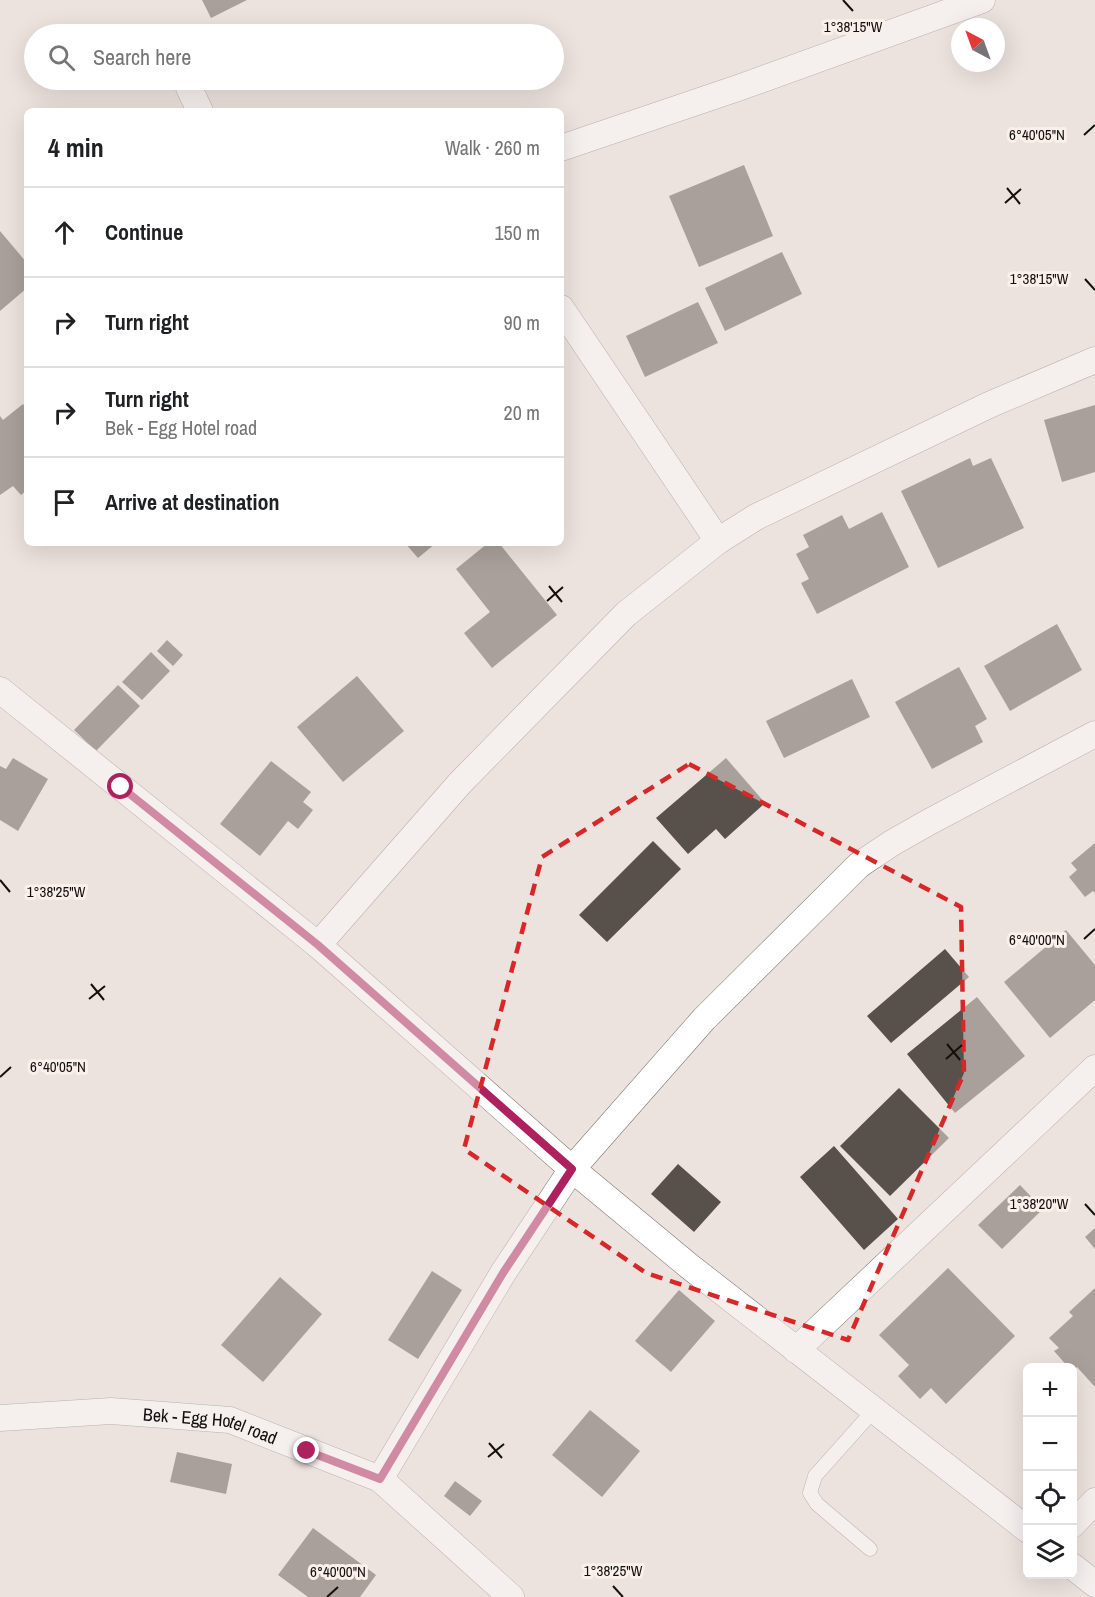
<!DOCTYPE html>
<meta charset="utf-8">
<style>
body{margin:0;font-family:"Archivo Narrow",sans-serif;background:#f6f6f6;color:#202124}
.controls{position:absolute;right:18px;bottom:18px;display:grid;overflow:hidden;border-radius:9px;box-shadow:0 6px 24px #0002}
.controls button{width:54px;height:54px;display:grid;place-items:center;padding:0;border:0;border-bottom:2px solid #e0e0e0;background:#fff;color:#202124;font:30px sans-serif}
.compass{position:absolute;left:951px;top:18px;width:54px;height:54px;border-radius:50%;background:#fff;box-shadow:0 6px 24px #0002;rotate:319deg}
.stop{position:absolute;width:18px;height:18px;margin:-14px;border:4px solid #ad215e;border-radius:50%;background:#fff}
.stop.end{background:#ad215e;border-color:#fff;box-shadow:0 2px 6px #0008}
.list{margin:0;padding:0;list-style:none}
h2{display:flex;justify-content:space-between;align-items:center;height:78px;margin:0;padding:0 24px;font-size:26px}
h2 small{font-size:20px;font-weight:400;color:#757577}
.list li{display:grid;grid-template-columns:39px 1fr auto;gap:18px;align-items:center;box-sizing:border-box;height:90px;padding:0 24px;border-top:2px solid #e0e0e0}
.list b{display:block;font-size:22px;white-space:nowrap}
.list p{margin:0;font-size:20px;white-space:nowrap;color:#757577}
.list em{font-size:20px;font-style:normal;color:#757577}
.icon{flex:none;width:33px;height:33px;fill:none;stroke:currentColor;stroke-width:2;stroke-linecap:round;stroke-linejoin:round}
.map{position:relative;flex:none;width:1095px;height:1597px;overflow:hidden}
.search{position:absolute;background:#fff;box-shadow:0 6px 24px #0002;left:24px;top:24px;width:540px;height:66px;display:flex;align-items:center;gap:15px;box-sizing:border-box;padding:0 21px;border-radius:33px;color:#757577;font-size:22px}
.panel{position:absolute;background:#fff;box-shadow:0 6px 24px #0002;left:24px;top:108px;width:540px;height:438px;border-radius:9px}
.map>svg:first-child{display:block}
</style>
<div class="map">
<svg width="1095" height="1597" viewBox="0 0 1095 1597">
<rect width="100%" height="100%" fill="#ece2de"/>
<path fill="#57504b" d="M202,0H247L211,18Z
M744,165L773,236L699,267L669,196Z
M0,231L27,263V288L0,311Z
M782,252L802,294L725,331L705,288Z
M698,302L718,343L645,377L626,336Z
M23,404L27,410V490L21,495L13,486L0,495V416L3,420Z
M1095,405V472L1062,482L1044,420Z
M970,458L973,466L991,458L1024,528L938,568L901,491Z
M882,512L909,567L817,614L801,583L809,579L796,554L809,547L803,535L842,515L849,529Z
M405,543H436L418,558Z
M488,543H499L557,615L492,668L464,633L490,612L456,569Z
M1057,624L1082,670L1010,711L984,666Z
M167,640L183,655L173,666L157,651Z
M151,652L170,671L142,700L122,682Z
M959,667L987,719L975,726L983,742L932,769L895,702Z
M357,676L404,731L343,782L297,727Z
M852,679L870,717L784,758L766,721Z
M118,685L140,706L96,751L74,730Z
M13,758L48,779L18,831L0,820V766L6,769Z
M726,758L765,803L725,839L716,829L688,854L656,818Z
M271,761L311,792L303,802L313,810L298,829L288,821L260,856L220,824Z
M653,841L681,869L607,942L579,915Z
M1095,843V893L1093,891L1085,897L1069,877L1077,870L1071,863Z
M1066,930L1095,965V1000L1050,1038L1004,982Z
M945,949L969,977L891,1043L867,1016Z
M977,997L1025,1056L955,1113L907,1054Z
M899,1088L949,1138L890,1196L840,1146Z
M834,1146L898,1219L864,1250L800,1177Z
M678,1164L721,1202L694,1232L651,1194Z
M1020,1185L1043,1209L1002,1249L978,1225Z
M1095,1228V1249L1085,1237Z
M948,1268L1015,1336L946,1404L931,1388L920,1399L898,1376L909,1365L879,1335Z
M432,1271L462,1290L418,1359L388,1340Z
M280,1277L322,1314L263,1382L221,1345Z
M1095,1288V1387L1077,1367L1072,1371V1368H1069L1054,1351L1059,1348L1049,1338L1073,1316L1069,1312Z
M679,1290L715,1321L671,1372L635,1341Z
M590,1410L640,1451L602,1497L552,1455Z
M177,1452L232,1464L226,1494L170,1482Z
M455,1481L482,1501L470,1516L444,1496Z
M313,1528L376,1575L360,1597H308L278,1575Z"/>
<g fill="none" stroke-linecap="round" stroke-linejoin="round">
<g stroke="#7d7571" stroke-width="15">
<path id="lane" d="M870,1549L817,1504L810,1493L815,1476L874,1410"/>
</g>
<g stroke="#7d7571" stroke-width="27">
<g id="street">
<path d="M189,88L200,111"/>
<path d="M561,148L738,88L982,0"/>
<path d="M561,308L718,541"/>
<path d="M0,690L318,945L572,1169L689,1266L1028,1530"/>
<path d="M318,945L460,783L626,614L718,541L756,517L989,405L1095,360"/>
<path d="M796,1350L1095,1068"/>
<path id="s1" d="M0,1418L111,1411L230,1420L380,1479L511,1597"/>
<path d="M380,1479L503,1273L572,1169L704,1019L859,865L892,843L929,822L1095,734"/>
<path d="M1072,1525L1095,1501"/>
<path d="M1072,1566L1095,1584"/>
</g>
</g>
<use href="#lane" stroke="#fff" stroke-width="14"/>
<use href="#street" stroke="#fff" stroke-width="26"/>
</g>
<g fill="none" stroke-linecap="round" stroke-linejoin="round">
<path stroke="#ad215e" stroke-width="8" d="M121,787L318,945L572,1169L503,1273L380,1479L307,1451"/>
</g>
<path d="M0 0H1095V1597H0ZM689,764L961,907L964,1073L848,1340L646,1273L464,1149L542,857Z" fill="#ece2de" fill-opacity=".55" fill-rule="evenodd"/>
<path fill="none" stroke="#d62828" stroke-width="4.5" stroke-dasharray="12 8" stroke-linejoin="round" d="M689,764L961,907L964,1073L848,1340L646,1273L464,1149L542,857Z"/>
<path fill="none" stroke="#120f0d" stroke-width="2" d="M843,0L853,11M1084,135L1095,125M1007,188L1020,204M1005,203L1021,189M1085,279L1095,290M549,586L562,602M547,601L563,587M0,880L10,892M1084,939L1095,929M91,984L104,1000M89,999L105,986M947,1044L960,1060M946,1059L962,1045M0,1077L11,1067M1085,1204L1095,1215M489,1443L502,1458M488,1457L504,1444M613,1586L623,1597M327,1597L338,1587"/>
<g text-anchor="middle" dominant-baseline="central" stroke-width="6" stroke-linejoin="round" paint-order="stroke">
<g font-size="18" fill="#120f0d" stroke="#f9efeb">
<text stroke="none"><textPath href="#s1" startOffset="212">Bek - Egg Hotel road</textPath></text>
</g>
</g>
<g font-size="15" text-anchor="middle" fill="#120f0d" stroke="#f9efeb" stroke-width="6" stroke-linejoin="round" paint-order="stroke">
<text x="853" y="32">1°38'15"W</text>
<text x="1037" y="140">6°40'05"N</text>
<text x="1039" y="284">1°38'15"W</text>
<text x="56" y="897">1°38'25"W</text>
<text x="1037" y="945">6°40'00"N</text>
<text x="58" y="1072">6°40'05"N</text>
<text x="1039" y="1209">1°38'20"W</text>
<text x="613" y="1576">1°38'25"W</text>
<text x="338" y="1577">6°40'00"N</text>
</g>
</svg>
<div class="controls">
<button>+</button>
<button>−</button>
<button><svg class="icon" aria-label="locate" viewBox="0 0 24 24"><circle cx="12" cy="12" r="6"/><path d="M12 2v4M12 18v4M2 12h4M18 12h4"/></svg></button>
<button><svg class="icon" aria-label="layers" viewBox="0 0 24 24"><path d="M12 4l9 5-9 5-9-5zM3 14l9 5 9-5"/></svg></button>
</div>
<svg class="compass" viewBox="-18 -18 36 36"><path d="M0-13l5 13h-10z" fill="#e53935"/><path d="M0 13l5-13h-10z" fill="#757577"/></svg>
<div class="stop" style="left:121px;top:787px"></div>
<div class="stop end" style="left:307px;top:1451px"></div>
<div class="search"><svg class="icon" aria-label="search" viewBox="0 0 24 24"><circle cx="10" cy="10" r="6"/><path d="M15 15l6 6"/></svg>Search here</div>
<section class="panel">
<h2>4 min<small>Walk · 260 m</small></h2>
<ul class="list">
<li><svg class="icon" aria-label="ahead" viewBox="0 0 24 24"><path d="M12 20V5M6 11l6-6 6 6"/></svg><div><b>Continue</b></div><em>150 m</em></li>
<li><svg class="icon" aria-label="right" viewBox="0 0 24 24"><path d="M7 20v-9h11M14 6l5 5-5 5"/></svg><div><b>Turn right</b></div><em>90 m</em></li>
<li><svg class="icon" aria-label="right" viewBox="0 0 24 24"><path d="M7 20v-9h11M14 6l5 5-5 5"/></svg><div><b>Turn right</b><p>Bek - Egg Hotel road</p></div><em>20 m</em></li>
<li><svg class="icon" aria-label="arrive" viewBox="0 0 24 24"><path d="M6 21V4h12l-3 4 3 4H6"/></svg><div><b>Arrive at destination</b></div></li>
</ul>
</section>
</div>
